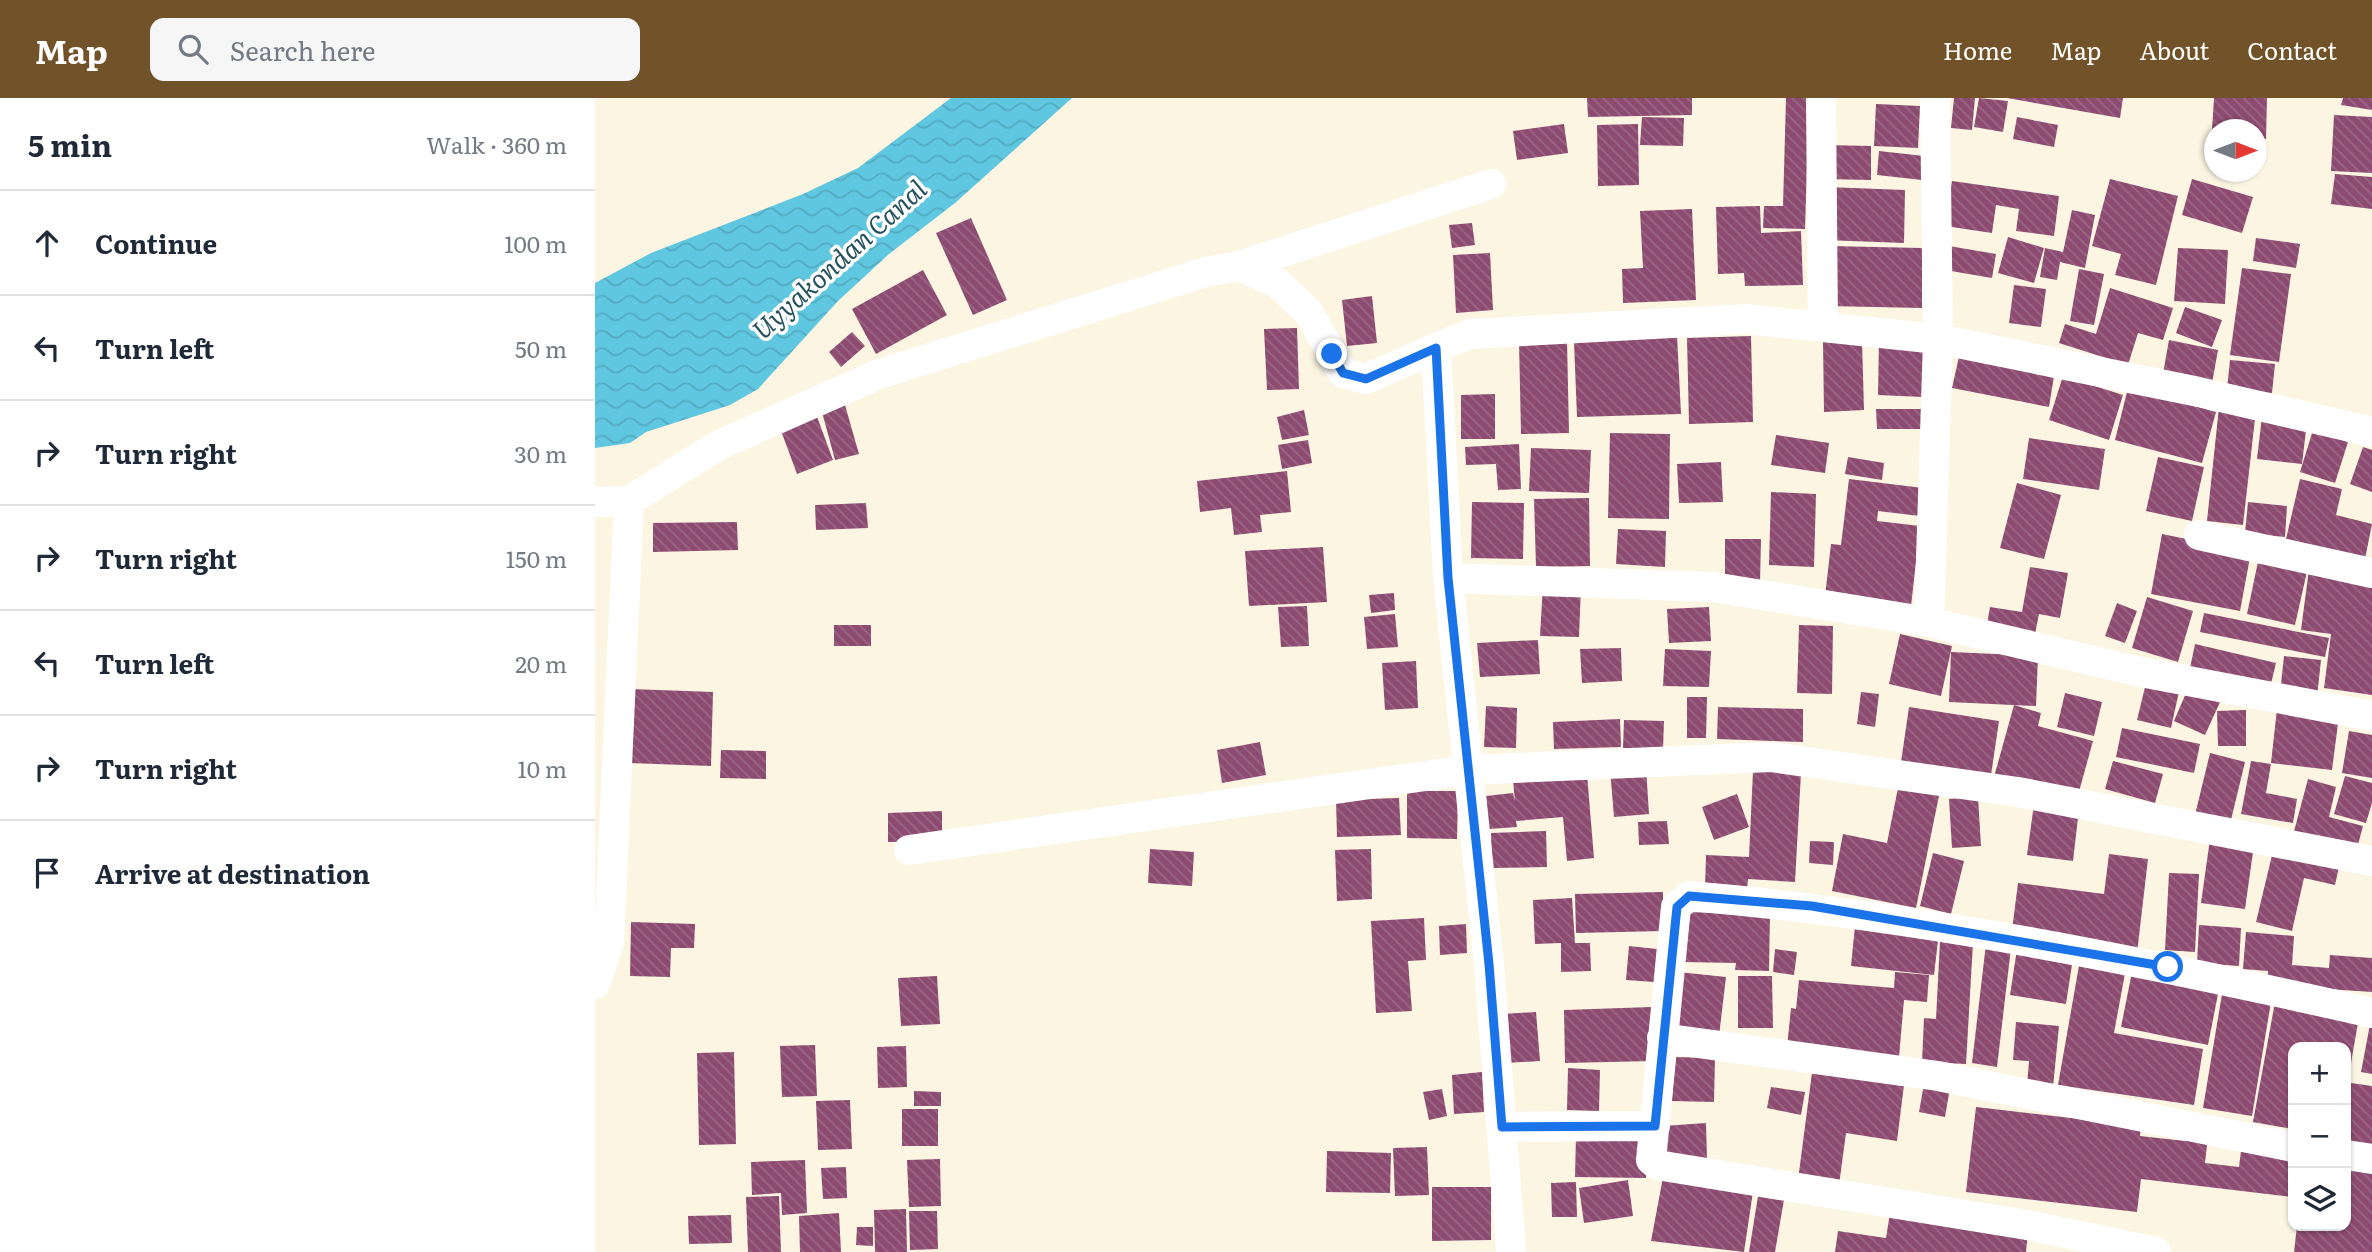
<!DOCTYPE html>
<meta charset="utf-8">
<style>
body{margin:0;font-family:Literata,serif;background:#f6f6f7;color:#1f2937}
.controls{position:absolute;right:21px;bottom:21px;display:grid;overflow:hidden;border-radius:14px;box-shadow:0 2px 5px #0004}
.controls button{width:63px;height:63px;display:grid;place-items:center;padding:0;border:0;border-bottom:2px solid #e0e1e3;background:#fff;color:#1f2937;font:35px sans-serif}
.compass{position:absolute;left:1609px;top:21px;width:63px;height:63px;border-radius:50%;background:#fff;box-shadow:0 2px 5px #0004;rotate:90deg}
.stop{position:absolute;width:21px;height:21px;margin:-16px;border:5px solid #1a73e8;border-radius:50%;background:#fff}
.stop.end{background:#1a73e8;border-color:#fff;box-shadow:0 2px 7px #0008}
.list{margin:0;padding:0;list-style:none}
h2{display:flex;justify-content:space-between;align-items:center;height:91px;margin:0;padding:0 28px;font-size:30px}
h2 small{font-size:23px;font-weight:400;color:#747a83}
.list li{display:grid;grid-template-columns:46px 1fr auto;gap:21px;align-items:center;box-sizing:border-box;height:105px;padding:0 28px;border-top:2px solid #e0e1e3}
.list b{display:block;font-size:26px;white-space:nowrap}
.list em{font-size:23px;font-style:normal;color:#747a83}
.icon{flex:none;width:38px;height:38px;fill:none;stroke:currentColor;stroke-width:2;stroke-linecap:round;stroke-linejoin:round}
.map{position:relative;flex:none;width:1777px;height:1154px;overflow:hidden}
header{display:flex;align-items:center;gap:42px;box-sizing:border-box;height:98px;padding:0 35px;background:#725228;color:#fff}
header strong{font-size:33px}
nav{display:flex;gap:38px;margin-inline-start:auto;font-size:24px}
.search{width:490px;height:63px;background:#f6f6f7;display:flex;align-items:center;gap:18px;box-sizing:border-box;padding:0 24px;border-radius:14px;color:#747a83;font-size:26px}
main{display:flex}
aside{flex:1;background:#fff}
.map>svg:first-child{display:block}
</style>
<header>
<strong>Map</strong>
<div class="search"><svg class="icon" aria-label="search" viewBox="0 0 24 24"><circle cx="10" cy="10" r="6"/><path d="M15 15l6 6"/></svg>Search here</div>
<nav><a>Home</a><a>Map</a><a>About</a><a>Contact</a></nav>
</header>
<main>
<aside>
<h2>5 min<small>Walk · 360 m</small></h2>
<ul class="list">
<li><svg class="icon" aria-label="ahead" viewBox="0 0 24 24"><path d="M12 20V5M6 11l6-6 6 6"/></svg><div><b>Continue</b></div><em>100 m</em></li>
<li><svg class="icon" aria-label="left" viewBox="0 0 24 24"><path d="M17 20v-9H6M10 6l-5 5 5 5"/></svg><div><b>Turn left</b></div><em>50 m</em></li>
<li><svg class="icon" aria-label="right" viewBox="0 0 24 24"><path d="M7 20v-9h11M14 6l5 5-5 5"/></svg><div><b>Turn right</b></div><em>30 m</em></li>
<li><svg class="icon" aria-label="right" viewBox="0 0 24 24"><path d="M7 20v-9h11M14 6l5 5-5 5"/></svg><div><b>Turn right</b></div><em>150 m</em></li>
<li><svg class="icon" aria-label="left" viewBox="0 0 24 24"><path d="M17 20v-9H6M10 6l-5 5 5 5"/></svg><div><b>Turn left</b></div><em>20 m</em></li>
<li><svg class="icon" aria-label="right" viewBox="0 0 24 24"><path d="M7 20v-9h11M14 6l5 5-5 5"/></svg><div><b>Turn right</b></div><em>10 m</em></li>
<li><svg class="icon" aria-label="arrive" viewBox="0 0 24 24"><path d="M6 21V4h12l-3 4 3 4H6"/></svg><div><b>Arrive at destination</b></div></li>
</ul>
</aside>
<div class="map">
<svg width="1777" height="1154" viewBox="0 0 1777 1154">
<defs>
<pattern id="water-waves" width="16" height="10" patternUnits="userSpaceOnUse" patternTransform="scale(1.75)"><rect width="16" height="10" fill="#60c7e1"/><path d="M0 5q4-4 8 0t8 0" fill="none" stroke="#53abc1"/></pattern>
<pattern id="building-back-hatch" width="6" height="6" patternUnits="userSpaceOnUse" patternTransform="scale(1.75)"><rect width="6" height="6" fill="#8d4b71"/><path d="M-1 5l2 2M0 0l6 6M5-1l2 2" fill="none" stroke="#996884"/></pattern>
</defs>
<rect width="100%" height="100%" fill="#fbf5e2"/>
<path fill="url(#water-waves)" d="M356,0H477L360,105L294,156L243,203L163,291L135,307L51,334L35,345L0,350V185L56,155L208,96L263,70Z"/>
<path fill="url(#building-back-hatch)" d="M992,0H1097V17L993,19Z
M1191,0H1214L1210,131L1168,130L1169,108H1188Z
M1359,0H1380L1377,32L1356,30Z
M1384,0L1413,3L1408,34L1379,29Z
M1412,0H1528L1525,20Z
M1619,0H1672L1671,41L1661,40V32H1617Z
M1748,0H1777V12L1746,7Z
M1281,6L1325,8L1323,50L1279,48Z
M1739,17L1777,19V75L1736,73Z
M1047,19L1089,20L1088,48L1045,47Z
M1422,19L1463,27L1459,49L1418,41Z
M969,26L973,55L922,62L918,33Z
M1043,26L1044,87L1003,88L1002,27Z
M1231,47L1276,48V82L1230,81Z
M1284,53L1329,58L1327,82L1282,77Z
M1740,76L1777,79V111L1736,106Z
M1515,81L1583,98L1561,187L1520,177L1526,156L1497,148Z
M1597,81L1658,99L1647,135L1587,117Z
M1357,83L1464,98L1459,138L1421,133L1424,111L1401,107L1397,135L1350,128Z
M1232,89L1310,92L1309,145L1229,142Z
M1165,108L1166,135L1206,133L1208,187L1150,188L1149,175L1123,176L1121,109Z
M1097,111L1101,202L1028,205L1027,171L1048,170L1045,113Z
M1477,112L1500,117L1490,170L1465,164L1462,182L1445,179L1450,150L1468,154Z
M376,120L412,202L378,217L341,135Z
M877,125L880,147L857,150L854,127Z
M1413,139L1449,150L1439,185L1403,175Z
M1661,140L1705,146L1701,170L1658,163Z
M1234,148L1327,150V210L1233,208Z
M1354,148L1401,156L1397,180L1350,172Z
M1583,150L1633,152L1630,206L1579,203Z
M895,155L898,212L861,215L858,157Z
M1647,170L1696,176L1684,264L1635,257Z
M1484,171L1509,176L1499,227L1475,223Z
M328,172L352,217L281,256L257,211Z
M1419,187L1451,191L1446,229L1414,225Z
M1515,190L1578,210L1568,242L1543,235L1533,267L1464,245L1470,226L1501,236Z
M777,198L782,245L752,248L747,202Z
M1590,209L1627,222L1617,249L1581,235Z
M702,230L704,291L672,292L669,231Z
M257,234L270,248L246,269L234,254Z
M1082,237L1086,316L982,319L979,244Z
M1156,238L1158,324L1094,326L1092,240Z
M1284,239L1329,240L1328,299L1283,297Z
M972,242L974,335L926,336L924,244Z
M1267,242L1269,312L1229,314L1228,244Z
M1574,242L1623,252L1616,291L1567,281Z
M1365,254L1460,272L1454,309L1357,290Z
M1635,262L1680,266L1677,295L1632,291Z
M1468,278L1528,297L1514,342L1454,322Z
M1533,290L1621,314L1607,365L1520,342Z
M900,296V341H866V297Z
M250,307L264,356L240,362L227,314Z
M1624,309L1661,312L1648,427L1612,423Z
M1281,311H1327V331H1282Z
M709,312L714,337L687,342L682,319Z
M221,316L238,362L202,376L185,330Z
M1667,318L1712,324L1707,366L1662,361Z
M1718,332L1753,344L1740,385L1705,374Z
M1015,335L1075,336L1074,421L1013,420Z
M1181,337L1234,345L1230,375L1176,367Z
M1434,340L1510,351L1504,392L1428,381Z
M713,342L717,365L687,371L683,347Z
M924,346L926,391L903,392L901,366L871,367L870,349Z
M1768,349L1777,352V394L1755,386Z
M936,350L996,352L994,395L934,393Z
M1253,359L1289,365L1287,382L1250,376Z
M1563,359L1609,369L1597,423L1551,413Z
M1126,364L1128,404L1084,405L1082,366Z
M692,373L696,414L665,417L667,434L639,437L636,410L605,414L602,383Z
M1254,381L1328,390L1325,418L1283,413L1282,423L1325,428L1316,508L1230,498L1236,446L1246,447Z
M1705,381L1747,391L1741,417L1777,426L1770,461L1691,441Z
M1422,385L1466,397L1449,461L1405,450Z
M1176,394L1221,396L1219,469L1174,467Z
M994,400L995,468L941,469L939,401Z
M877,404L929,405L928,461L876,460Z
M1653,404L1692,408L1690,439L1650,435Z
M271,405L273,430L221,432L220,407Z
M142,424L143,452L58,454V425Z
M1023,431L1071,433L1070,469L1021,466Z
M1567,436L1656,454L1645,513L1556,496Z
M1130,441H1166L1165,484H1130Z
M728,449L732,504L654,508L650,453Z
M1664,459L1713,469L1700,527L1652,516Z
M1435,469L1473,475L1465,520L1444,516L1439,541L1391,532L1395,509L1427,514Z
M1714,471L1777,480V597L1729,590L1736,536L1706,532Z
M948,487L986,489L984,539L945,538Z
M799,495L800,512L776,515L774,497Z
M1552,499L1598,513L1583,564L1537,550Z
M1522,505L1542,513L1530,545L1510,538Z
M712,508L714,548L686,549L683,509Z
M1114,509L1116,543L1074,545L1072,511Z
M1609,515L1734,540L1730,559L1605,534Z
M800,516L803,549L772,551L769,519Z
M239,527H276V548H239Z
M1204,527L1238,528L1237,596L1202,595Z
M1305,536L1357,548L1346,598L1294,586Z
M943,542L945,576L885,579L882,545Z
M1600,546L1681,565L1674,594L1594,575Z
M1026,550L1027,583L987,585L985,551Z
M1070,551L1116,553L1114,589L1068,588Z
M1356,554L1443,558L1441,608L1354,604Z
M1689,558L1726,562L1722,599L1685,595Z
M821,563L823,610L790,612L787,565Z
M1552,581L1585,589L1576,630L1542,622Z
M1594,588L1626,602L1610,637L1579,623Z
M36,591L118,594L116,668L34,665Z
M1266,594L1284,596L1280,629L1262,626Z
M1470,595L1507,604L1499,638L1462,629Z
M1092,599H1112L1111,640H1092Z
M1419,607L1446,615L1443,628L1498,643L1482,701L1399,679Z
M891,608L922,610L921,650L889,649Z
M1123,609L1208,611V644L1122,641Z
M1314,609L1404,623L1395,684L1305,671Z
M1682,611L1744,618L1737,672L1676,665Z
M1651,612V648H1623L1622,613Z
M1025,621L1026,649L959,651L958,624Z
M1029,622L1069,623L1068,651L1028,650Z
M1527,630L1605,646L1599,675L1521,659Z
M1754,633L1777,637V680L1747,675Z
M665,644L671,677L627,685L622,652Z
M126,652L171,653V681L125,680Z
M1615,655L1650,664L1635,726L1600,717Z
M1518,663L1568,676L1560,705L1510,691Z
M1656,663L1676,666L1671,695L1702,701L1698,725L1646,716Z
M1051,669L1054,716L1019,719L1015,671Z
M1158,673L1206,675L1200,784L1153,781L1152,792L1110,790L1111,757L1154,759Z
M992,676L999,760L972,763L968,719L921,723L922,729L894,731L891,698L918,695L920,703L918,683Z
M1750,678L1777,685V705L1771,725L1739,716Z
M1713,681L1741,689L1734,719L1768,728L1761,754L1698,737Z
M1304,685L1345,693L1321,810L1237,793L1248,736L1292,745Z
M812,693H863L862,741L812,740Z
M1142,696L1154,729L1119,742L1107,709Z
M1383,699L1386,748L1357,750L1354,701Z
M804,700L806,737L742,739L741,702Z
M1439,706L1484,711L1478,763L1432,757Z
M347,713V743L293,744V715Z
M1072,723L1074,746L1044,747L1043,724Z
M951,733L952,769L897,770L896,735Z
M1615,741L1659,747L1650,811L1606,805Z
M1215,743L1239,744L1238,767L1214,765Z
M555,751L599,754L597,788L553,785Z
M776,751L777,801L742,803L740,752Z
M1678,753L1744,769L1740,787L1709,780L1697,833L1661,824Z
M1338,755L1369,763L1356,816L1325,808Z
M1514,756L1553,761L1542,855L1416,840L1423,785L1509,796Z
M1574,775L1604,776L1600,854L1570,852Z
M1068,794V833L981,835L980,796Z
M977,800L980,845H995L996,873L966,874V845L940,846L938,802Z
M1089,814L1175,816L1174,873L1140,872L1141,865L1088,864Z
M829,820L831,862L813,863L817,913L781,915L776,823Z
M36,824L100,826L99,850H76L75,879L35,878Z
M871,826L872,855L845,857L844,828Z
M1604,827L1646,830L1644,868L1602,865Z
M1260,828L1344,834L1339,877L1256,868Z
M1651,834L1699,838L1697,867L1734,870L1735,857L1777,860V894L1672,887L1673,873L1648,871Z
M1345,843L1378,845L1371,966L1327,964L1329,920L1341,921Z
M1391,846L1416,850L1402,969L1377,965Z
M1034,848L1062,851L1059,884L1031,882Z
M1180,851L1202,854L1199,877L1178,874Z
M1422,851L1478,860L1471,906L1415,897Z
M1485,862L1531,870L1519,935L1608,951L1599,1007L1463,987Z
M1083,874L1131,879L1124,938L1076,933Z
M1300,874L1334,877L1332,904L1309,902L1304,959L1192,949L1196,910L1201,911L1204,882L1299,890Z
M1537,874L1624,891L1613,947L1526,929Z
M342,878L345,926L306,928L303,880Z
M1143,878H1177L1178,930H1143Z
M1628,890L1677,898L1657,1018L1608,1010Z
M1680,904L1764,919L1752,988L1751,949H1698V1031L1658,1024Z
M1056,909L1057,963L970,965L969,912Z
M941,914L945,963L911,965L907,916Z
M1776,921H1777V976L1766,974Z
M1421,924L1464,928L1458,989L1432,987L1434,963L1418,962Z
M220,947L222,998L187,999L185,948Z
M311,948L312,989L283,990L282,949Z
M139,954L141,1046L104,1047L102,955Z
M1079,959L1120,960L1119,1004L1077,1003Z
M1218,967L1310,979L1302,1043L1251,1035L1244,1087L1203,1082Z
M973,970L1005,972L1004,1013L972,1012Z
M887,974L889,1014L859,1016L857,977Z
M1756,985L1777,988V1056L1751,1053Z
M1329,986L1355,990L1350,1019L1324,1014Z
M1176,989L1210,994L1206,1017L1172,1010Z
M847,991L852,1018L834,1022L828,994Z
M319,993L346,994V1008H319Z
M255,1002L257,1051L223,1052L221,1003Z
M1381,1009L1546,1028L1545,1038L1590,1043L1591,1035L1613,1038L1610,1065L1644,1069L1646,1053L1698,1059V1099L1546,1081L1542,1114L1371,1094Z
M307,1011H343V1048H307Z
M1111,1025L1112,1060L1069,1063L1068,1028Z
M981,1037L1052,1039L1051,1080L980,1079Z
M832,1049L834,1097L800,1098L798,1050Z
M732,1053L796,1055L795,1095L731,1094Z
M345,1061L346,1108L314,1109L312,1062Z
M210,1062L212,1115L187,1117L186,1095L157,1097L156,1064Z
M1751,1066L1777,1069V1154H1699L1702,1128H1751Z
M251,1069L252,1100L228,1101L226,1070Z
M1069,1074L1159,1087L1149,1154L1056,1143Z
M1033,1082L1038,1118L989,1125L984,1090Z
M981,1084L982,1119H957L956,1085Z
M837,1089H896V1142L837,1143Z
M1164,1092L1190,1096L1180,1154H1154Z
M184,1098L186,1154H153L151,1099Z
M311,1111L312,1154H280L279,1112Z
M314,1113H342L343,1151L315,1152Z
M244,1115L246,1154H205L204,1118Z
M1295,1115L1433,1135L1431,1154H1240L1243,1133L1291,1140Z
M136,1117L137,1145L94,1146L93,1118Z
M262,1129H278V1148L261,1147Z"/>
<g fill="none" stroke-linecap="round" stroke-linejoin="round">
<path stroke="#fff" stroke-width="30" d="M1226,0L1228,229
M644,168L896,86
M0,404L34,403L124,347L284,276L611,174L644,168L684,186L714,215L748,275L771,281L841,250
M1604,437L1777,475
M853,480L1118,489L1334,524L1546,574L1777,618
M1334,524L1343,241L1340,0
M314,752L872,672L1176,659L1423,694L1777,763
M0,886L14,845L34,403
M1067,940L1343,978L1698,1049
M907,1029L1060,1028
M1751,1057L1777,1061
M916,1154L894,867L853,480L841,250L875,236L1151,221L1343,241L1604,294L1777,334
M1561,1154L1432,1127L1062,1067L1056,1062L1081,809L1094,798C1324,817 1552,864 1777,915"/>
</g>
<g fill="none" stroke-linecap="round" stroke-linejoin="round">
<path stroke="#1a73e8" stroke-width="9" d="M737,256L748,275L771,281L841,250L853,480L894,866L907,1029L1060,1028L1082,809L1094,798L1217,808L1573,869"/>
</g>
<g text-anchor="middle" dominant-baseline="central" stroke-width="7" stroke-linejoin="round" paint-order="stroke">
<g font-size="26" font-style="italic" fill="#25525e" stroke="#fff">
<text transform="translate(243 160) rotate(-42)">Uyyakondan Canal</text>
</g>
</g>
</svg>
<div class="controls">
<button>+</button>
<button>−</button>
<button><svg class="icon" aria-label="layers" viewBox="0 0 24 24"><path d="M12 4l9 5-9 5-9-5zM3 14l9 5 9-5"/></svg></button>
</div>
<svg class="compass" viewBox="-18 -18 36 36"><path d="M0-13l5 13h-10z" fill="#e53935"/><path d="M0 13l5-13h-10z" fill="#747a83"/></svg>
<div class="stop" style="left:1573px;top:869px"></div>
<div class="stop end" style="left:737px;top:256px"></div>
</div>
</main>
